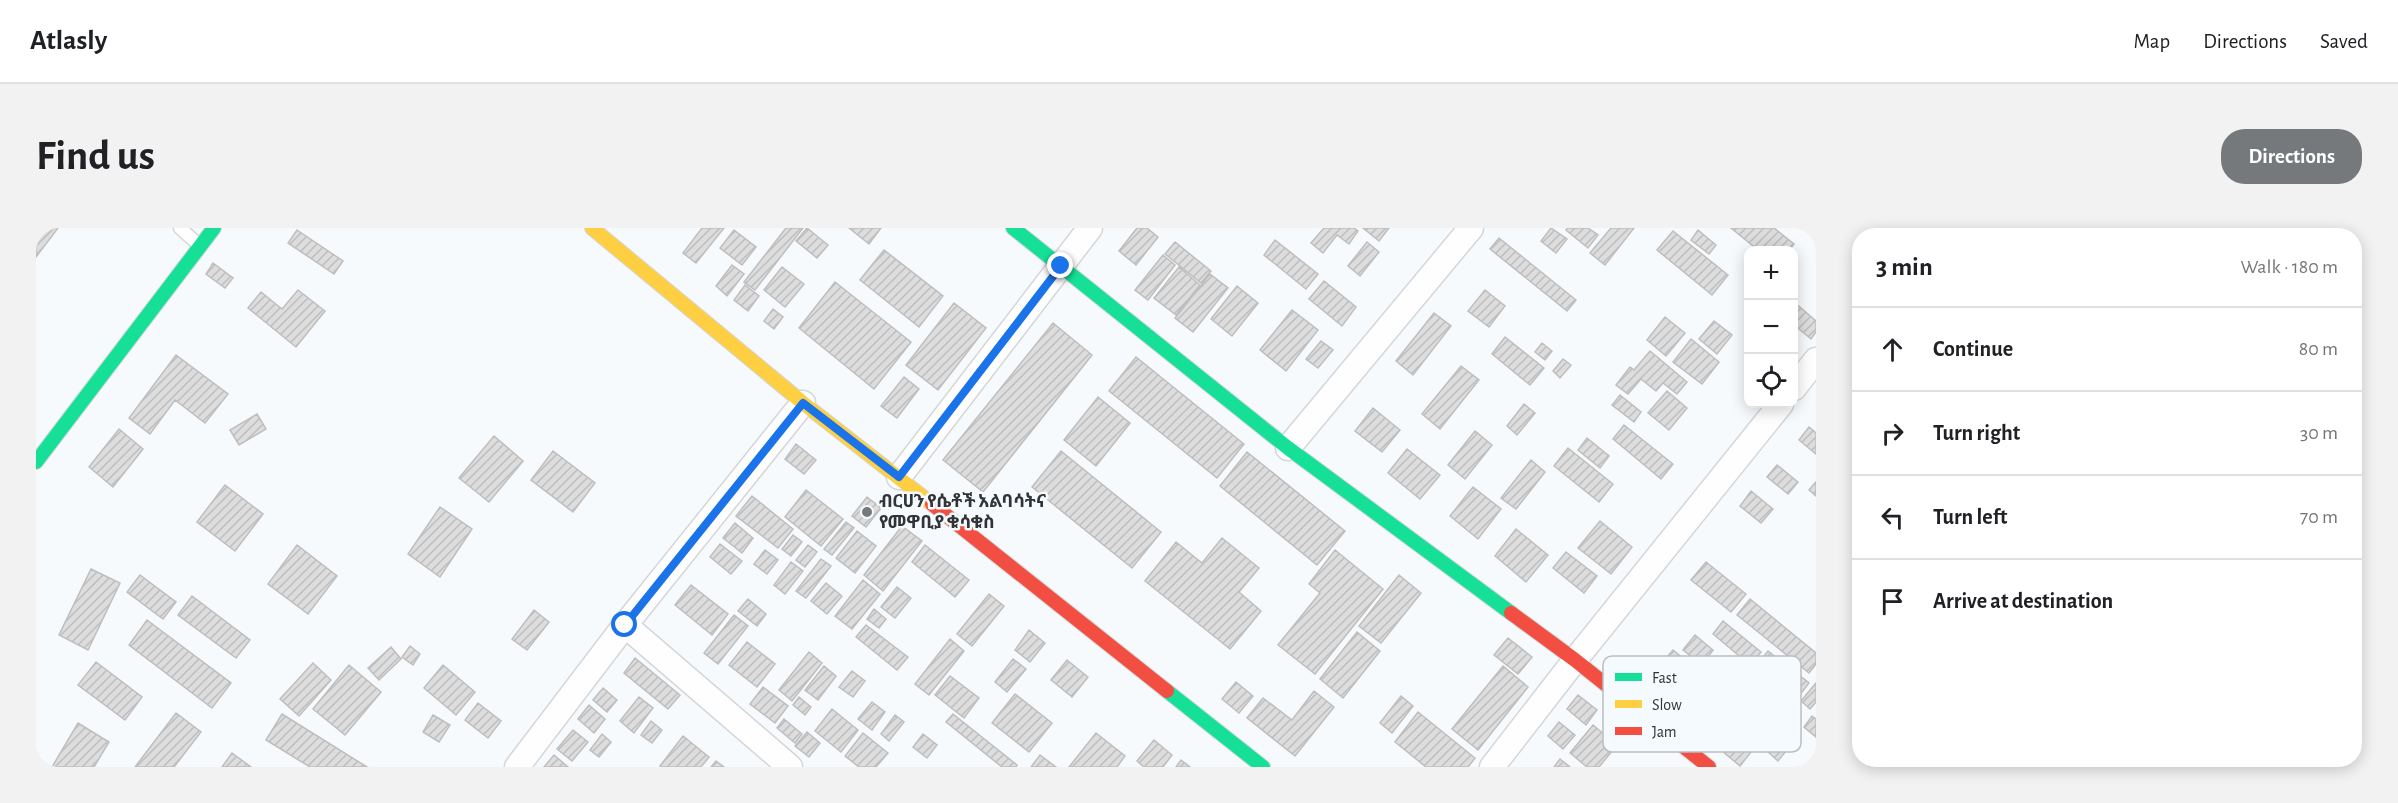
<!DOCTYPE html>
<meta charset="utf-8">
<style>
body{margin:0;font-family:"Alegreya Sans","Noto Sans Ethiopic",sans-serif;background:#f2f2f2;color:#202124}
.controls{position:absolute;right:18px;top:18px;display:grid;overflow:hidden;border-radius:12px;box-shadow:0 3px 15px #0003}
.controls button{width:54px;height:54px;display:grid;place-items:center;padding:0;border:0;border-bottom:2px solid #e0e0e0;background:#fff;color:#202124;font:30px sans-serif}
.stop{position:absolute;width:18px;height:18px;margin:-14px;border:4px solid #1a73e8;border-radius:50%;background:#fff}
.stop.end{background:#1a73e8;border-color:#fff;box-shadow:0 2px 6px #0008}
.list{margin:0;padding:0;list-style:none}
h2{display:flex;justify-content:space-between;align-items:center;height:78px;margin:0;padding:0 24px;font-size:26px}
h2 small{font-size:20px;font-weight:400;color:#757577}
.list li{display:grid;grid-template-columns:39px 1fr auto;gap:18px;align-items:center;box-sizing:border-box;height:84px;padding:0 24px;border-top:2px solid #e0e0e0}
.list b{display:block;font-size:22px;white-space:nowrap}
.list em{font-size:20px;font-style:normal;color:#757577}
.icon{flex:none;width:33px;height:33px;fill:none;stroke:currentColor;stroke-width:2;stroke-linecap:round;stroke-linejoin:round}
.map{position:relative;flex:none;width:1780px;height:539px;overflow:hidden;border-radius:24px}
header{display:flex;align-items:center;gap:36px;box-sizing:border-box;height:84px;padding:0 30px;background:#fff;border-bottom:2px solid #e0e0e0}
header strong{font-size:28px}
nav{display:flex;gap:33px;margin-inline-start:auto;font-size:21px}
.intro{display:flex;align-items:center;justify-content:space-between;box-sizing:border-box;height:144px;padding:0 36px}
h1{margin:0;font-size:42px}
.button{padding:15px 27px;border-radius:24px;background:#76797b;color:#fff;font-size:21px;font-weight:700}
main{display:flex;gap:36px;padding:0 36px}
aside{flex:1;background:#fff;border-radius:24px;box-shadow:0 3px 15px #0003}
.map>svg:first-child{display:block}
</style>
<header>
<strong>Atlasly</strong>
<nav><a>Map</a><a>Directions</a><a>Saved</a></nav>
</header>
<div class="intro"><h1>Find us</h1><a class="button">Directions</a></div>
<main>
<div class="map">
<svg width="1780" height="539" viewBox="0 0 1780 539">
<defs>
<pattern id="building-hatch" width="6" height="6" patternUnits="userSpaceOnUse" patternTransform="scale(1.5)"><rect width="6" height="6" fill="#ddddde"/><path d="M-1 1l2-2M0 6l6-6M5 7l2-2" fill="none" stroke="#bebebf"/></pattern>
</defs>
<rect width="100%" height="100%" fill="#f7fafd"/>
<path fill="url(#building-hatch)" stroke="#bebebf" stroke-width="1.5" d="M0,0H22L0,29Z
M666,0H688L660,35L647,25Z
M750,0H767L719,62L708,54Z
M771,0L792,17L781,30L760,13Z
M813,0H845L833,16Z
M1101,0H1111L1122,9L1100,37L1083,23Z
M1288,0H1318L1322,3L1313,16L1301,7L1287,25L1275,15Z
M1327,0H1353L1343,13Z
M1515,0L1531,11L1520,25L1505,13Z
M1531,0H1552L1562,7L1552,20L1530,2Z
M1575,0H1598L1569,37L1554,25Z
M1695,0H1738L1758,16L1753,22H1722Z
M261,2L307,33L298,46L252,15Z
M698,2L720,19L706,37L684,20Z
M1662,2L1680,17L1673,26L1655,12Z
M1637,3L1692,47L1676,67L1621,22Z
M1463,10L1540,72L1531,83L1454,21Z
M1239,12L1282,46L1270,61L1228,27Z
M1139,14L1175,43L1165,55L1129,26Z
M1331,14L1343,24L1324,48L1312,38Z
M848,22L907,68L883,99L824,52Z
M1127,27L1139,37L1112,72L1099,62Z
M177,35L197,50L189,60L170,46Z
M696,37L708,46L691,68L680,58Z
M746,39L768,56L749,79L728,62Z
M1143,39L1164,57L1140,87L1118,70Z
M1174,46L1192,60L1157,104L1139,90Z
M1288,53L1320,79L1306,98L1273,71Z
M799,54L875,114L838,161L763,100Z
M709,57L723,68L712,83L698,72Z
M1201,58L1222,75L1196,108L1175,91Z
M262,62L289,83L260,119L212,80L225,64L246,81Z
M1449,62L1469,78L1453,99L1432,83Z
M1758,74L1780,93V104L1775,111L1758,97Z
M918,75L950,100L902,162L870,137Z
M737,81L747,89L738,101L728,93Z
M1256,82L1282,102L1250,143L1224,122Z
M1398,85L1415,98L1377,147L1360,133Z
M1629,89L1649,105L1630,128L1611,112Z
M1678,93L1696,107L1681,126L1663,111Z
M1017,95L1056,127L947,264L907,232Z
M1469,109L1508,140L1494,157L1456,126Z
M1655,111L1683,134L1666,156L1637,134Z
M1285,113L1297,122L1282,140L1270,131Z
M1506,115L1516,123L1509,132L1499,124Z
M1614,123L1651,154L1641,166L1627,155L1620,163L1605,151L1592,166L1580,157L1594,139L1598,142Z
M140,127L192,166L169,195L139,172L114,206L93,190Z
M1100,129L1208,216L1181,250L1073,163Z
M1527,131L1535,137L1524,150L1517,143Z
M1425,138L1443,152L1404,201L1386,186Z
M868,149L883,161L861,190L845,178Z
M1631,163L1651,180L1633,202L1612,185Z
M1584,167L1605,184L1598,194L1576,177Z
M1062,169L1094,195L1060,238L1028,212Z
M1488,176L1499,185L1481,207L1471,198Z
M1337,180L1364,202L1346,224L1319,203Z
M221,186L230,201L203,217L194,202Z
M1588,197L1637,236L1625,251L1577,211Z
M1773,199L1780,205V226L1763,212Z
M83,201L107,221L77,259L53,239Z
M1439,203L1456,217L1429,251L1412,237Z
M458,208L487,233L453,274L423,250Z
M1551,210L1573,228L1564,240L1542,222Z
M760,216L780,232L768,246L749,231Z
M1532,220L1577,256L1563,274L1518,238Z
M1371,221L1404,247L1384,271L1352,245Z
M517,223L559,255L537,284L495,252Z
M1025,223L1125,304L1096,340L996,259Z
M1211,224L1309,303L1281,337L1184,258Z
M1495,232L1509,244L1480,281L1465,270Z
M1741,237L1762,254L1752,266L1731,249Z
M1780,254V268L1773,262Z
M189,257L227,286L199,323L161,294Z
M1437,259L1465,281L1442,311L1414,288Z
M770,262L807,291L785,318L749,289Z
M1715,263L1737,281L1725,295L1704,278Z
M716,268L757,301L742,320L700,288Z
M831,269L845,280L830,299L816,288Z
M404,279L436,301L404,349L372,326Z
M1564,293L1596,319L1575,346L1542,320Z
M810,294L818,300L796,327L788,321Z
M699,295L717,310L706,325L687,310Z
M866,298L886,313L847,363L828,347Z
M1480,301L1512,327L1490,354L1459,328Z
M821,303L840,318L819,345L800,330Z
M757,307L766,314L755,328L746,321Z
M1186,310L1223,340L1203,364L1225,383L1194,421L1109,353L1140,314L1166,335Z
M684,316L706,333L695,346L674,329Z
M261,317L301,348L272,386L232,356Z
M772,317L781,324L769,339L760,332Z
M889,317L933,352L919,369L876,334Z
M729,322L742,332L731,346L718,336Z
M1299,322L1347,361L1279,446L1242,417L1284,365L1273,356Z
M1530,324L1561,348L1548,365L1517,340Z
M785,331L795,338L770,370L760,363Z
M755,334L767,343L749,366L738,357Z
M1670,334L1710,366L1695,384L1655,352Z
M55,341L84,355L52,422L23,407Z
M104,347L140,374L127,391L91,364Z
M1363,347L1385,365L1345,415L1323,398Z
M827,352L844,366L816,401L799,388Z
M790,355L806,368L791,386L775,373Z
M655,357L692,386L676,407L639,377Z
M861,359L875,370L859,390L845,379Z
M953,366L968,378L936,418L921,406Z
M156,368L214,412L200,430L142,387Z
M712,371L730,386L721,398L702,383Z
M1714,371L1780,425V436L1773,445L1701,387Z
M838,381L850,391L843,400L831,391Z
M498,382L513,394L491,422L476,411Z
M698,387L712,398L682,436L668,425Z
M111,392L195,455L176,480L93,417Z
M1687,393L1725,424L1714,437L1677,406Z
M830,397L872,429L861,442L820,409Z
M993,402L1009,415L994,434L979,422Z
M1321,404L1344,423L1307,470L1284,451Z
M1659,407L1677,422L1666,437L1647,422Z
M1472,410L1496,429L1482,446L1458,427Z
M914,411L928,423L893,467L879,456Z
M711,414L739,436L721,459L693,437Z
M374,418L384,426L377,437L366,429Z
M355,419L365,431L343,452L332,440Z
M1637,422L1653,435L1638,454L1621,441Z
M1732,423L1773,455L1760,472L1719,439Z
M773,424L786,435L756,473L743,462Z
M599,430L644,467L632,481L588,445Z
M977,431L990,441L971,464L959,454Z
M1031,432L1052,449L1036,469L1015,452Z
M60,434L106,469L89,492L42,457Z
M277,435L295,452L263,488L244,471Z
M313,437L345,464L309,507L277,481Z
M407,437L439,464L420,487L388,460Z
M788,438L800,448L782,472L769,462Z
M1467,438L1492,459L1442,522L1416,501Z
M816,443L829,453L817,469L803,459Z
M914,448L943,470L928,490L899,467Z
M1200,454L1217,468L1203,485L1186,471Z
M1780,455V474L1774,481L1765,473Z
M727,459L752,478L739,495L714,476Z
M567,460L581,472L571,484L557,472Z
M1278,463L1298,479L1259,528L1211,490L1227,470L1256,492Z
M979,466L1016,495L993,524L956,495Z
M1542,467L1561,482L1550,497L1531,481Z
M1365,468L1377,478L1356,505L1344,495Z
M603,469L617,480L598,505L584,493Z
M763,469L775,479L769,487L757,477Z
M836,474L849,484L836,502L822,491Z
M442,475L465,493L452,510L429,492Z
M553,477L569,491L558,505L542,491Z
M796,481L822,502L805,524L779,503Z
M1382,484L1439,530L1432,539H1390L1359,514Z
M140,485L165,504L138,539H99Z
M246,486L331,539H274L230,512Z
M917,486L981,537L980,539H966L910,494Z
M397,487L414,497L403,514L387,504Z
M859,487L868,494L853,513L845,506Z
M1776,488L1780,491V509L1768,499Z
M748,491L766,506L759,515L741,500Z
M615,493L626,502L616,515L605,507Z
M1523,494L1539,507L1527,521L1512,508Z
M42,495L73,514L58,539H16Z
M1709,495L1727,509L1704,538L1686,523Z
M1557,497L1581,517L1563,539H1551L1534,525Z
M537,502L552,514L536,533L521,521Z
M771,504L784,515L773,529L759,518Z
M1748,504L1759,512L1742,533L1732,524Z
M827,505L852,525L840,539H823L809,528Z
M1060,505L1089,528L1081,539H1033Z
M566,506L575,514L563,529L554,522Z
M887,506L901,517L891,530L877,519Z
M647,508L673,529L665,539H625L624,538Z
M1118,512L1136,527L1127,539H1108L1101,533Z
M196,525L215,539H186Z
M518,527L532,539H508Z
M1004,527L1020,539H995Z
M1524,531L1534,539H1518Z
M1145,532L1154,539H1140Z
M680,533L688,539H675Z"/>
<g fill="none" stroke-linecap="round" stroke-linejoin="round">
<g stroke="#d4d6d8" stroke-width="15">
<path id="lane" d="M144,0L163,17"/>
</g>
<g stroke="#d4d6d8" stroke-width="27">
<path id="street" d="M1758,160L1780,132
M1252,220L1435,0
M863,249L1054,0
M589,397L754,539
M481,539L589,397L767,175
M1456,539L1539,432L1745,176"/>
</g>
<g stroke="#d4d6d8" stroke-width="16">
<path id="fast" d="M977,0L1252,220L1475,385
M0,234L178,0
M1131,463L1227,539"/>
</g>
<g stroke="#d4d6d8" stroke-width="16">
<path id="slow" d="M556,0L767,175L896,276"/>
</g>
<g stroke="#d4d6d8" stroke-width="16">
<path id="jam" d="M896,276L1131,463
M1475,385L1539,432L1673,539"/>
</g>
<use href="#lane" stroke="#fefeff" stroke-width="12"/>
<use href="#street" stroke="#fefeff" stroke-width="24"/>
<use href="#fast" stroke="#16e098" stroke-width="14"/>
<use href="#slow" stroke="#ffcf43" stroke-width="14"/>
<use href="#jam" stroke="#f24e42" stroke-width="14"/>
</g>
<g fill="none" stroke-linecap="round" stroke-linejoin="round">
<path stroke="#1a73e8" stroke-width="8" d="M589,397L767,175L863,249L1025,38"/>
</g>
<circle fill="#76797b" stroke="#f5faff" stroke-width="2" cx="831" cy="284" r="6"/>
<g text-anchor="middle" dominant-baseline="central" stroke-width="5" stroke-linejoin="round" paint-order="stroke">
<g font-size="18" font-weight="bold" fill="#313335" stroke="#f5faff" text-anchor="start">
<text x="843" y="274">ብርሀን የሴቶች አልባሳትና<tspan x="843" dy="21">የመዋቢያ ቁሳቁስ</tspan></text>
</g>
</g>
<rect x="1567" y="428" width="198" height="96" rx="9" fill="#f5faff" stroke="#babec2" stroke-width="1.5"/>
<rect x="1579" y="445" width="27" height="8" fill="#16e098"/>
<rect x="1579" y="472" width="27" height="8" fill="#ffcf43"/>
<rect x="1579" y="499" width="27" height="8" fill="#f24e42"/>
<g font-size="16" fill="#313335">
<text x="1616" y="455">Fast</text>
<text x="1616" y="482">Slow</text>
<text x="1616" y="509">Jam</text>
</g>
</svg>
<div class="controls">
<button>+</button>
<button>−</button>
<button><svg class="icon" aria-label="locate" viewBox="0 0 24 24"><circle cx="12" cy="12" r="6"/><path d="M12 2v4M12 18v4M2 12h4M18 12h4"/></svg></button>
</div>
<div class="stop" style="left:589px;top:397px"></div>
<div class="stop end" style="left:1025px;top:38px"></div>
</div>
<aside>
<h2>3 min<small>Walk · 180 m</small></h2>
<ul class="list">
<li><svg class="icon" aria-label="ahead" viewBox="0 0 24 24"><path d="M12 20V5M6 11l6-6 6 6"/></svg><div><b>Continue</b></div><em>80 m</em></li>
<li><svg class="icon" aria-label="right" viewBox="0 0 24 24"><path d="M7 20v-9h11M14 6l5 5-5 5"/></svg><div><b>Turn right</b></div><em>30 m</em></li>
<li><svg class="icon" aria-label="left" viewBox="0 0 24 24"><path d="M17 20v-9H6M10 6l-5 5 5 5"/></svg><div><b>Turn left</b></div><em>70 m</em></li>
<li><svg class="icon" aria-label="arrive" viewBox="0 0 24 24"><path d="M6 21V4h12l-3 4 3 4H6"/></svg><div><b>Arrive at destination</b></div></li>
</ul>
</aside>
</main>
